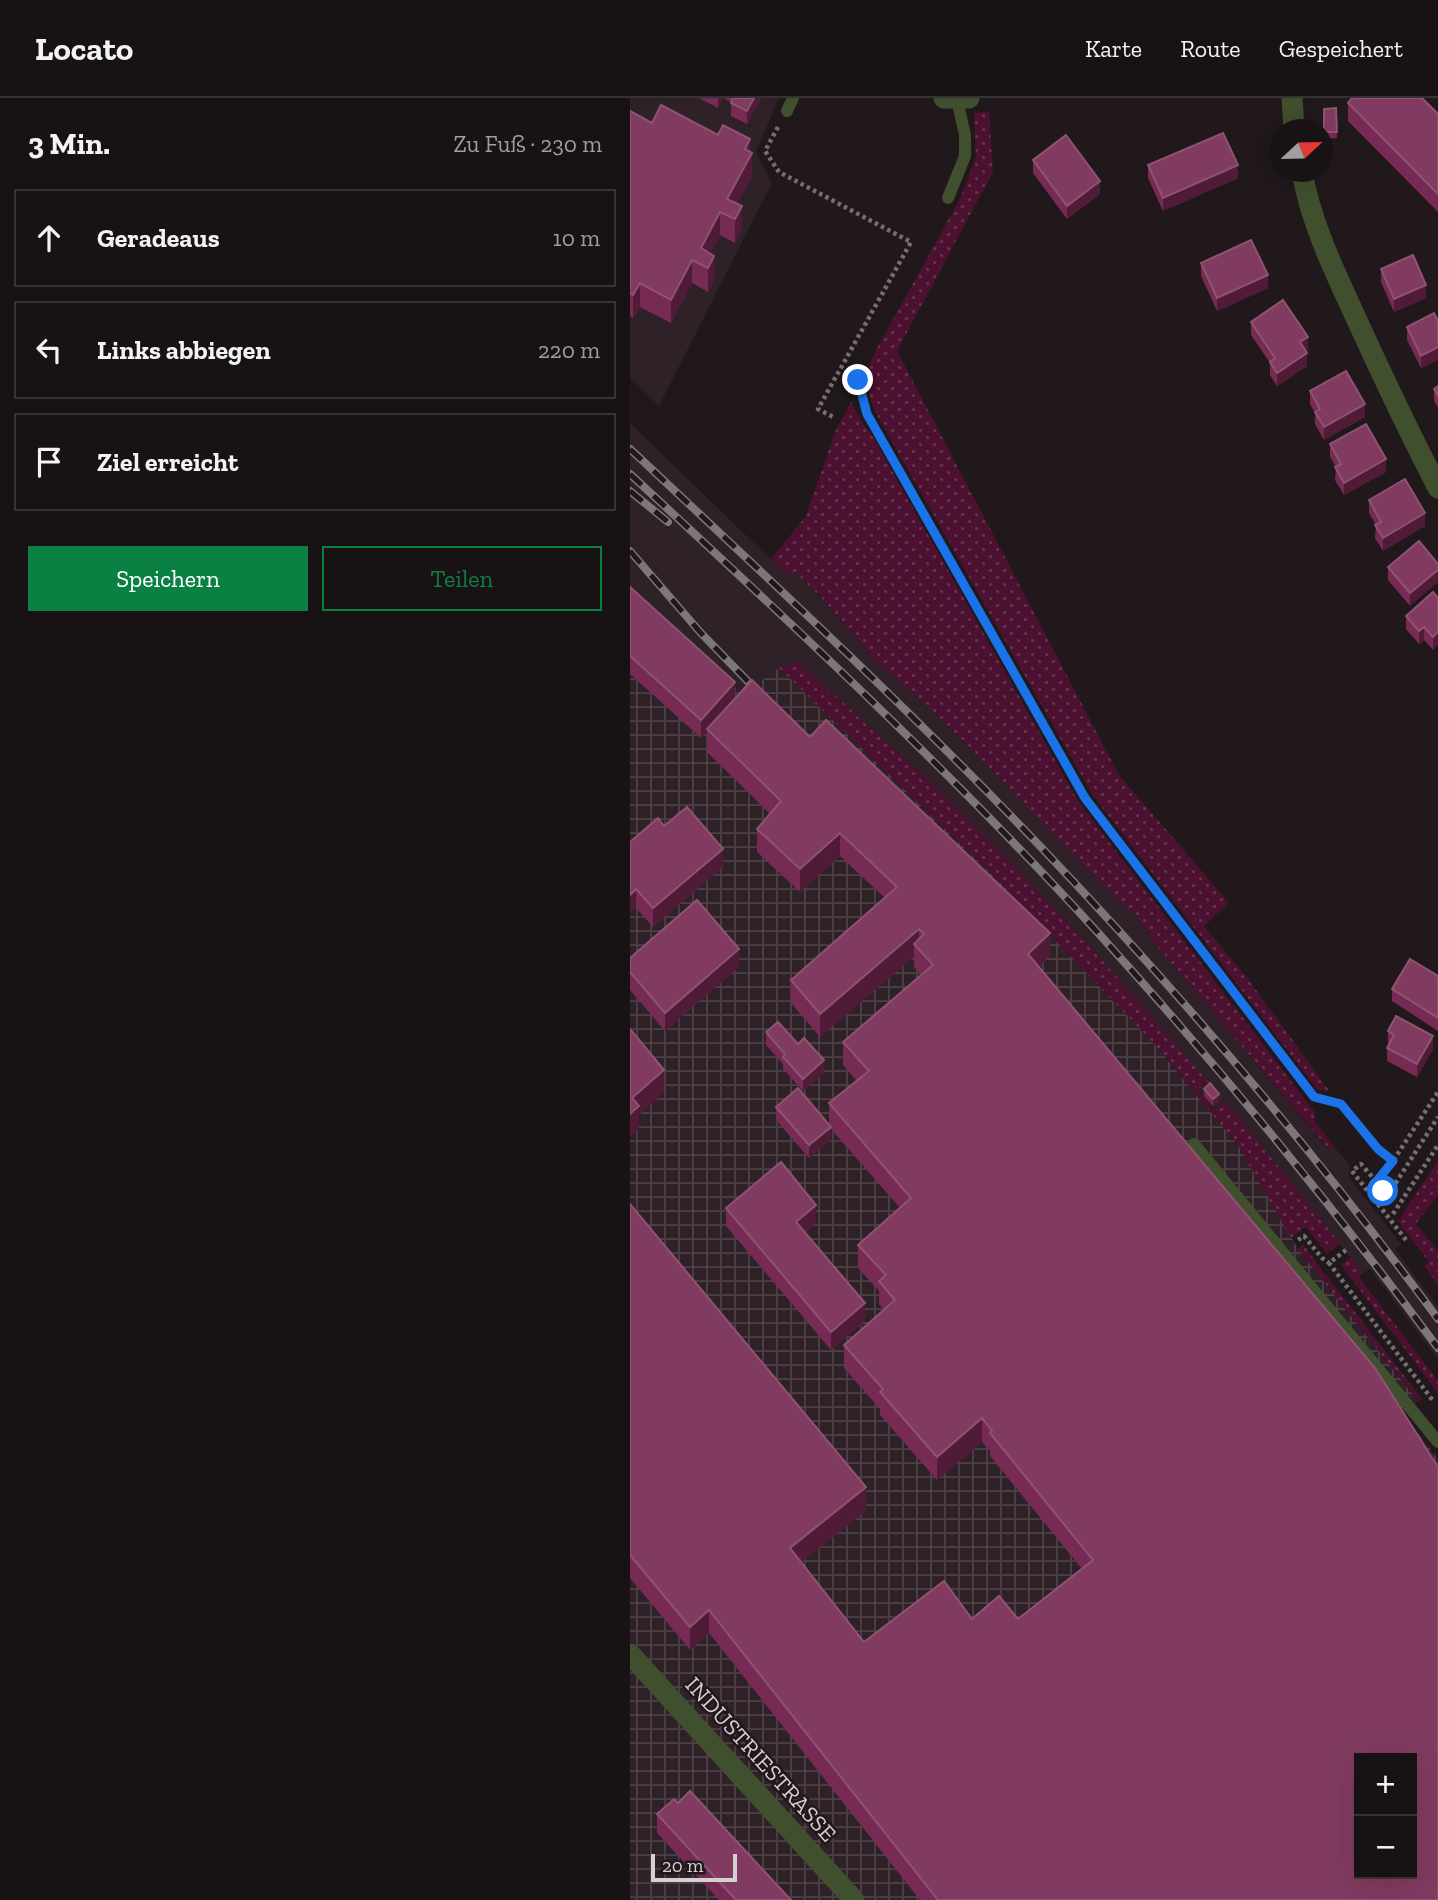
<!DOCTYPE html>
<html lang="de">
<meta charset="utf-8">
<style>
body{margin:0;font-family:"Zilla Slab",serif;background:#252022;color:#f1f3f6}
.controls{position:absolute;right:21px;bottom:21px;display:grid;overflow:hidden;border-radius:0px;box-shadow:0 7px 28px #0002}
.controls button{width:63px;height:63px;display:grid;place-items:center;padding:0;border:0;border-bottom:2px solid #363234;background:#181214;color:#f1f3f6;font:35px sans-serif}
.compass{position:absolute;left:640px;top:21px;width:63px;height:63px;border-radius:50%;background:#181214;box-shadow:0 7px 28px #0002;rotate:68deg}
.scale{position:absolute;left:21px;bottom:18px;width:86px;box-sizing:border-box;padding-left:7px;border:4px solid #d6d0d3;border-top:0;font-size:19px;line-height:24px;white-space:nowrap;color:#d6d0d3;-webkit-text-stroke:5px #20181b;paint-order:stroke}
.stop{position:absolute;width:21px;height:21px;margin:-16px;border:5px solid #1a73e8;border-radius:50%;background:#fff}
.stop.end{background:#1a73e8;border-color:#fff;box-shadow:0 2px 7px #0008}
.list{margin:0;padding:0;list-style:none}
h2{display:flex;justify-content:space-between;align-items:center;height:91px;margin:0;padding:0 28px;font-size:30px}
h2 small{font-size:23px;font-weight:400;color:#9f9ea0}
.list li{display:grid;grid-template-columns:46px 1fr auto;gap:21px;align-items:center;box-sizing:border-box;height:98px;margin:0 14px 14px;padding:0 14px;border:2px solid #363234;border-radius:0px}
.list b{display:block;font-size:26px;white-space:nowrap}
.list em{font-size:23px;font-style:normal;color:#9f9ea0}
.actions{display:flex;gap:14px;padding:21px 28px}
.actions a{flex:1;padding:16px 0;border:2px solid #0b8043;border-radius:0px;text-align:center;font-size:24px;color:#0b8043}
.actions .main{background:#0b8043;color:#fff}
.icon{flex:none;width:38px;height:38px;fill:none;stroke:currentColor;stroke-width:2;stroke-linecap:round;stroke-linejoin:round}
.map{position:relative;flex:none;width:808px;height:1802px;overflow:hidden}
header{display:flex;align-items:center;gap:42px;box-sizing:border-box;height:98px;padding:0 35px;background:#181214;border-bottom:2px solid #363234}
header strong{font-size:33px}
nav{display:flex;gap:38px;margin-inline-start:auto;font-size:24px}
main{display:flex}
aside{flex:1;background:#181214}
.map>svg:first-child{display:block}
</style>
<header>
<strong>Locato</strong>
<nav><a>Karte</a><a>Route</a><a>Gespeichert</a></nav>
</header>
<main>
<aside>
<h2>3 Min.<small>Zu Fuß · 230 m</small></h2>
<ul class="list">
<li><svg class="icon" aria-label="ahead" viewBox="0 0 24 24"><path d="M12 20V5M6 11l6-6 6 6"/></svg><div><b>Geradeaus</b></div><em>10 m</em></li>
<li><svg class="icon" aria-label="left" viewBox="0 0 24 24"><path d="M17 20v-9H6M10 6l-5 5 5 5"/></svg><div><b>Links abbiegen</b></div><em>220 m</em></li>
<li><svg class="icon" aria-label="arrive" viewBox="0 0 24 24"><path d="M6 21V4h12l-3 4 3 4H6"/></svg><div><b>Ziel erreicht</b></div></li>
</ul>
<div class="actions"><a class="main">Speichern</a><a>Teilen</a></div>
</aside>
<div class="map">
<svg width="808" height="1802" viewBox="0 0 808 1802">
<defs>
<pattern id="industrial-grid" width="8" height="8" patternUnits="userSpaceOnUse" patternTransform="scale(1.75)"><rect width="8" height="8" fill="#2e2127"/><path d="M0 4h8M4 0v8" fill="none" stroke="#4c4045"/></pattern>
<pattern id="grass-dots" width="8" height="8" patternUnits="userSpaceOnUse" patternTransform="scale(1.75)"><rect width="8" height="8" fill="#4c1130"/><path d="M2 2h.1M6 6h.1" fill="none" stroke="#65334d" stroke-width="1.8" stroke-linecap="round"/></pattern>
</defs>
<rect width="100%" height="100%" fill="#20181b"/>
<path fill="#2e2127" d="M0,0H149L126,54L142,85L29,308L0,279Z
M0,325L155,475H166L188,497L248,566L295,605L506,818L531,853L697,1050L706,1051L720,1067L719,1079L771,1146L765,1151L808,1209V1261L740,1171L733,1175L595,1003L585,1011L568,992L578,984L459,847L307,690L167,563L149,570L113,596L0,496Z"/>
<path fill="url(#industrial-grid)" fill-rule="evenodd" d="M0,496L113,596L149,570L366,780L526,948L608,1047L668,1151L788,1303L774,1317L808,1361V1802H0ZM729,1660H782V1776H729Z"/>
<path fill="url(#grass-dots)" d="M359,13L363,74L267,253L489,677L599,805L574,828L618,881L700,994L687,991L462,696L244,312L234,280L246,252L331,99L346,59L344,15Z
M221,304L230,321L243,339L448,703L677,1004L685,1014L684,1022L706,1051L698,1050L531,853L506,818L474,788L343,653L295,605L248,566L189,497L166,475H155L141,461L176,418L205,334Z
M167,563L307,690L383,767L459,847L578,983L568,992L584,1011L595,1003L710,1145L697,1156L676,1129L661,1140L608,1047L526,948L366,780L149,570Z
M808,1063V1097L786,1126L808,1153V1187L794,1168L799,1164L768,1123Z
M673,1146L686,1164L793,1302L788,1303L668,1151Z
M721,1159L733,1175L729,1179L808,1283V1295L711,1167Z"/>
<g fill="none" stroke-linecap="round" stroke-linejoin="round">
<path stroke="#766f72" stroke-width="4.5" stroke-dasharray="3.5 3.5" stroke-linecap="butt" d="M148,29L135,53L149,74L281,144L188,311L205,320
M228,282L237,316L455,700L684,999L711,1006L748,1051L763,1063
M746,1084L763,1063L808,994
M763,1116L808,1047
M668,1142L674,1138L692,1160L699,1165
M776,1142L722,1073L731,1066L758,1097L808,1019
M716,1152L699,1165L804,1304"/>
<path stroke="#404f2d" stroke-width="12" d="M157,13L163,0
M318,100L335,58V37L327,2
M564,1046L808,1344"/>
<path stroke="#404f2d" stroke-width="21" d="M314,0H339
M662,0L664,32
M672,74C681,125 704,172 726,220C752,277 779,334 808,390"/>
<path stroke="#404f2d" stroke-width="21" d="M0,1556L224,1802"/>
<g stroke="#7e777a" stroke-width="8">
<path id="rail" d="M0,351C138,480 277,609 408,746C551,896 685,1054 808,1221
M0,376C161,525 323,675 470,837C590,970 702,1107 808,1250
M0,393L38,424
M0,453L70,534L133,599"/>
</g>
<use href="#rail" stroke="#20181b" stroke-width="5" stroke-dasharray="16" stroke-linecap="butt"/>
</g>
<path fill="#772a53" d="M69,0H93L88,10Z
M93,0H131L117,26L101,18V4Z
M718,5L808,16V114L718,23Z
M706,10L707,40L694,41V11Z
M0,13L22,25L120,54L122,78L107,106L112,132L105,145L90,137L80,155L84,181L78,194L62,185L41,225L10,209L3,220L0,218Z
M403,62L470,96L437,121L403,75Z
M518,67L608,80L533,113L518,80Z
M571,165L638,190L587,213L571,178Z
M751,171L796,200L764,214L751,184Z
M808,223V262L791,270L777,242V229Z
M621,224L678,252L676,253L677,268L647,288L640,277V265L621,237Z
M808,288V310L804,303V291Z
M680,293L735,319L694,342L685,326V315L680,306Z
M700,346L756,374L714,397L705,382L706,369L700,359Z
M739,402L795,428L753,453L745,440L746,427L739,415Z
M789,443L780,508L758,482V469Z
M0,489L105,600L180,639L420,858L409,869L808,1802H290L79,1535L60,1552L0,1480V1106L236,1413L171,1464L234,1544L342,1521H388L452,1471L360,1358V1353L352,1344L307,1382L250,1317V1311L214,1270V1247L254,1212L249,1206V1193L228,1170V1147L270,1110L201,1031V1042L179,1060L146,1022V1009L199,1026V1005L227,983L213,967V944L291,877L284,869V859L190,939L161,905V882L255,800L210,758L170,794L127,754V731L140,716L77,654V634L71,640L0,576Z
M808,500L803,552L794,542L789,546L776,531V518Z
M34,728L93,769L23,829L6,810L0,815V744Z
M0,860L109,869L35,933L0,892Z
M808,878V933L762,903V891Z
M758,933L803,951L787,979L757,963V950L759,947L758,946Z
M136,934L194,975L173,993L153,971V966L136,947Z
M574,991L589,1003L583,1008L574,998Z
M96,1110L186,1125L176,1134L235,1223L201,1252L96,1128Z
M48,1705L161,1802H89L27,1735V1716Z"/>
<path fill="#501b37" d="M88,0H93L88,10Z
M124,0H131L117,26V13Z
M120,41V58L122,55V78L100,119L97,101L115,51Z
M608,67V80L533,113V100Z
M470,83V96L437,121V108Z
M112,108V132L105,145V121Z
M90,114V137L73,168L71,150Z
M84,158V181L78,194V170Z
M62,162V185L41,225V202Z
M638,177V190L587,213V200Z
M10,185V209L3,220V197Z
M796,187V200L764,214V201Z
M678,239V252L670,257V244Z
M808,249V262L791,270V258Z
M677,255V268L647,288V275Z
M735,306V319L694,342V329Z
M756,361V374L714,397V385Z
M795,415V428L753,453V440Z
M808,472V484L780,508V495Z
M794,529V542L789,546V533Z
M808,534V547L803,552V539Z
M105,584V603L77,631V634L71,640V622Z
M210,735V758L170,794V771Z
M93,751V769L23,829V810Z
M6,791V810L0,815V797Z
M289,831V852L284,846V859L190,939V916Z
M420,835V858L398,879V856Z
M109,851V869L35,933V915Z
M803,938V951L787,979V966Z
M194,962V975L173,993V981Z
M34,972V995L9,1017V1031L0,1039V1016L2,1000Z
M589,996V1003L583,1008V1001Z
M201,1029V1042L179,1060V1047Z
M186,1107V1125L166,1142V1124Z
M235,1205V1223L201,1252V1234Z
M352,1320V1344L307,1382V1359Z
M236,1389V1413L160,1473V1450Z
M79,1512V1535L60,1552V1529Z"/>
<path fill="#813b60" stroke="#8f5372" stroke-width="2" fill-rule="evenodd" d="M103,0H124L117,13L101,5Z
M722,0H792L808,16V96L718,5Z
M31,7L88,37L93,27L120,41L115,51L122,55L97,101L112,108L105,121L90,114L71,150L84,158L78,170L62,162L41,202L10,185L3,197L0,195V13L22,25Z
M706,10L707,34H694V11Z
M593,35L608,67L533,100L518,67Z
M436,37L470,83L437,108L403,62Z
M621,142L638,177L587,200L571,165Z
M783,157L796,187L764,201L751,171Z
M653,202L678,239L670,244L677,255L647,275L640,264L645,260L621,224Z
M804,215L808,223V249L791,258L777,229Z
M716,273L735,306L694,329L685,314L690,311L680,293Z
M808,288V298L804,291Z
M736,326L756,361L714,385L705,369L711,366L700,346Z
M775,381L795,415L753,440L745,427L751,424L739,402Z
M789,443L808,466V472L780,495L758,469Z
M0,489L105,584L71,622L0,558Z
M803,494L808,500V534L803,539L794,529L789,533L776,518Z
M122,582L180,639L196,622L420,835L398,856L745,1270L808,1369V1802H308L79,1512L60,1529L0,1457V1106L236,1389L160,1450L234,1544L314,1483L342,1521L369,1498L388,1521L463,1462L360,1335L362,1333L352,1320L307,1359L250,1294L253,1291L214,1247L265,1202L249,1183L256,1177L228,1147L281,1100L199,1005L239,973L213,944L303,867L284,846L294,836L289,831L190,916L161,882L267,789L210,735L170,771L127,731L151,703L77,631ZM729,1660H782V1776H729Z
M57,709L93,751L23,810L6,791L0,797V744L28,720L34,728Z
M67,802L109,851L35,915L0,874V860Z
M780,861L808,878V920L762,891Z
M766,918L803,938L787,966L757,950L764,937L758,933Z
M148,924L168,946L174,940L194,962L173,981L153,959L155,956L136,934Z
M0,931L34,972L2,1000L9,1008L0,1016Z
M580,985L589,996L583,1001L574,991Z
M168,990L201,1029L179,1047L146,1009Z
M151,1064L186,1107L166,1124L235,1205L201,1234L96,1110Z
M60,1693L161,1802H106L27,1716L44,1701L48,1705Z"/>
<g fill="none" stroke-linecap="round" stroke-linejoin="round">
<path stroke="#1a73e8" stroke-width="9" d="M228,282L237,316L455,700L684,999L711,1006L748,1051L763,1063L746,1084L753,1093"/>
</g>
<g text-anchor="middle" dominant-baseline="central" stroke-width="5" stroke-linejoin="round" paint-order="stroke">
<g font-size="23" fill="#d6d0d3" stroke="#20181b">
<text transform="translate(131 1661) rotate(48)">INDUSTRIESTRASSE</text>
</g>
</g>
</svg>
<div class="controls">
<button>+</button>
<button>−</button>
</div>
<svg class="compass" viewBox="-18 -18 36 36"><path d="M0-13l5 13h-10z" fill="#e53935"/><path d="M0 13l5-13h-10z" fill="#9f9ea0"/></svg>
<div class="scale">20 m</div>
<div class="stop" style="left:753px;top:1093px"></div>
<div class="stop end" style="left:228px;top:282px"></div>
</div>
</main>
